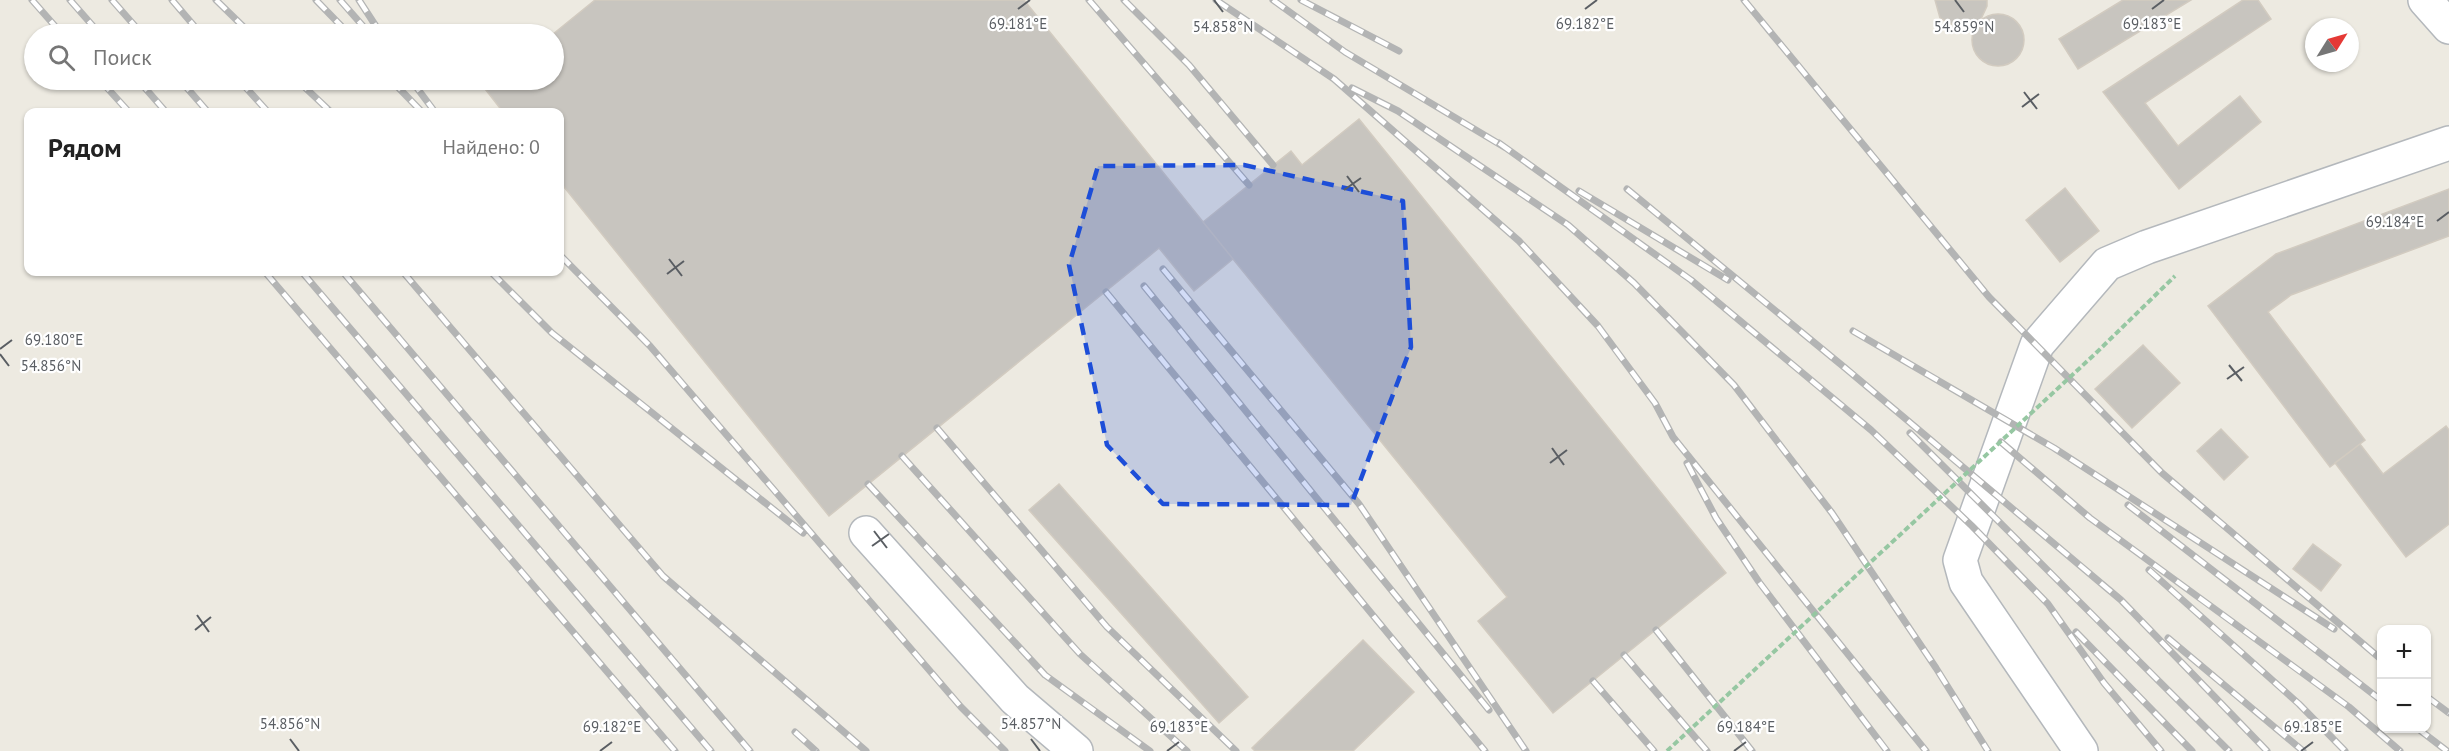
<!DOCTYPE html>
<html lang="ru">
<meta charset="utf-8">
<style>
body{margin:0;font-family:"PT Sans",sans-serif;background:#f2f2f2;color:#222}
.controls{position:absolute;right:18px;bottom:18px;display:grid;overflow:hidden;border-radius:12px;box-shadow:0 2px 4px #0004}
.controls button{width:54px;height:54px;display:grid;place-items:center;padding:0;border:0;border-bottom:2px solid #e0e0e0;background:#fff;color:#222;font:30px sans-serif}
.compass{position:absolute;left:2305px;top:18px;width:54px;height:54px;border-radius:50%;background:#fff;box-shadow:0 2px 4px #0004;rotate:53deg}
.list{margin:0;padding:0;list-style:none}
h2{display:flex;justify-content:space-between;align-items:center;height:78px;margin:0;padding:0 24px;font-size:26px}
h2 small{font-size:20px;font-weight:400;color:#767676}
.icon{flex:none;width:33px;height:33px;fill:none;stroke:currentColor;stroke-width:2;stroke-linecap:round;stroke-linejoin:round}
.map{position:relative;flex:none;width:2449px;height:751px;overflow:hidden}
.search{position:absolute;background:#fff;box-shadow:0 2px 4px #0004;left:24px;top:24px;width:540px;height:66px;display:flex;align-items:center;gap:15px;box-sizing:border-box;padding:0 21px;border-radius:33px;color:#767676;font-size:22px}
.panel{position:absolute;background:#fff;box-shadow:0 2px 4px #0004;left:24px;top:108px;width:540px;height:168px;border-radius:12px}
.map>svg:first-child{display:block}
</style>
<div class="map">
<svg width="2449" height="751" viewBox="0 0 2449 751">
<rect width="100%" height="100%" fill="#edeae1"/>
<path fill="#c8c5bf" stroke="#d2cbc0" stroke-width="1.5" d="M595,0H1024L1233,259L1194,291L1159,248L829,516L560,182V112H503L485,89L497,80H554L553,34Z
M1935,0H1987V6L1981,19L1974,25L1959,28L1940,18Z
M2123,0H2191L2078,69L2059,39Z
M2243,0H2258L2271,19L2145,103L2178,146L2240,96L2261,122L2179,189L2103,92Z
M1972 40a26 26 0 1 1 52 0a26 26 0 1 1-52 0Z
M1359,119L1726,573L1553,713L1478,621L1507,597L1203,222L1291,151L1302,165Z
M2065,188L2099,231L2060,262L2026,220Z
M2449,189V236L2291,295L2268,312L2365,440L2330,467L2208,306L2276,254Z
M2143,345L2180,383L2132,428L2095,389Z
M2446,426L2449,430V524L2406,557L2335,463L2360,444L2383,474Z
M2221,429L2248,457L2224,480L2197,451Z
M1059,484L1248,697L1219,723L1029,510Z
M2313,544L2341,565L2321,591L2293,569Z
M1363,640L1414,692L1353,751H1255L1252,748Z"/>
<g fill="none" stroke-linecap="round" stroke-linejoin="round">
<g stroke="#b4b8bc" stroke-width="36">
<path id="minor" d="M2425,0L2449,27
M866,533L1015,699L1076,751
M2081,751L1966,582L1960,560L2037,345L2107,264L2147,247L2449,143"/>
</g>
<path stroke="#96c7a2" stroke-width="4" stroke-dasharray="6 3" stroke-linecap="butt" d="M2096,353L2175,276"/>
<use href="#minor" stroke="#fff" stroke-width="33"/>
<g stroke="#b3b4b4" stroke-width="7">
<path id="rail" d="M32,0L62,34
M70,0L100,34
M112,0L142,34
M172,0L201,34
M216,0L251,34
M316,0L349,34
M340,0L370,34
M359,0L381,34
M1089,0L1249,185
M1124,0L1189,65L1273,165
M1216,0L1334,79L1519,241L1598,326L1655,403L1673,437L1926,751
M1273,0L1345,52L1506,148
M1301,0L1399,51
M1744,0L1989,297L2162,473L2382,660
M100,80L129,112
M138,80L166,112
M180,80L208,112
M239,80L268,112
M297,80L331,112
M391,80L422,112
M411,80L435,112
M1352,88L1398,111L1568,225L1634,283L1734,385L1832,513L1936,668L1988,751
M1499,143L1691,280L1871,430L1972,526L2048,604L2104,683L2161,751
M1627,189L1844,367L2121,600L2267,751
M1579,191L1728,280
M560,255L650,346L961,707L1005,751
M1163,269L1359,504L1526,751
M265,272L675,751
M302,272L711,751
M343,272L750,751
M403,272L663,576L866,751
M491,272L552,333L803,533
M1144,286L1489,710
M1106,292L1485,751
M1853,331L2054,448L2334,629
M937,428L1107,627L1236,751
M1910,433L2229,751
M2001,442L2090,518L2349,707L2400,751
M902,456L1080,654L1187,751
M1687,463L1716,518L1759,582L1887,751
M868,484L1045,675L1150,751
M2128,505L2382,701
M2149,570L2299,704L2345,751
M1656,630L1752,751
M2076,632L2192,751
M2168,638L2303,751
M1624,655L1707,751
M1593,681L1654,751
M2426,696L2449,713
M2417,728L2447,751
M795,732L816,751"/>
</g>
<use href="#rail" stroke="#fff" stroke-width="4.5" stroke-dasharray="14" stroke-linecap="butt"/>
<path stroke="#96c7a2" stroke-width="4" stroke-dasharray="6 3" stroke-linecap="butt" d="M1667,751L2096,353"/>
</g>
<path fill="#1d4ed8" fill-opacity="0.2" stroke="#1d4ed8" stroke-width="4.5" stroke-dasharray="12 8" stroke-linejoin="round" d="M1244,165L1403,201L1411,347L1351,505L1163,504L1107,445L1069,265L1098,166Z"/>
<path fill="none" stroke="#5a5e63" stroke-width="2" d="M1214,0L1223,12M1955,0L1964,12M1018,9L1030,0M1585,9L1597,0M2152,9L2164,0M2024,92L2037,109M2022,107L2039,94M1347,176L1359,192M1344,190L1361,178M2437,221L2449,212M669,259L682,276M667,274L684,261M0,349L12,340M0,354L9,366M2229,365L2242,381M2227,379L2244,367M1552,448L1564,465M1550,463L1567,450M874,531L887,548M872,546L889,534M197,615L209,632M195,630L211,617M290,739L299,751M1031,739L1040,751M600,751L612,742M1167,751L1179,742M1734,751L1746,742M2301,751L2313,742"/>
<g font-size="15" text-anchor="middle" fill="#5a5e63" stroke="#fff" stroke-width="4.5" stroke-linejoin="round" paint-order="stroke">
<text x="1018" y="29">69.181°E</text>
<text x="1585" y="29">69.182°E</text>
<text x="2152" y="29">69.183°E</text>
<text x="1223" y="32">54.858°N</text>
<text x="1964" y="32">54.859°N</text>
<text x="2395" y="227">69.184°E</text>
<text x="54" y="345">69.180°E</text>
<text x="51" y="371">54.856°N</text>
<text x="290" y="729">54.856°N</text>
<text x="1031" y="729">54.857°N</text>
<text x="612" y="732">69.182°E</text>
<text x="1179" y="732">69.183°E</text>
<text x="1746" y="732">69.184°E</text>
<text x="2313" y="732">69.185°E</text>
</g>
</svg>
<div class="controls">
<button>+</button>
<button>−</button>
</div>
<svg class="compass" viewBox="-18 -18 36 36"><path d="M0-13l5 13h-10z" fill="#e53935"/><path d="M0 13l5-13h-10z" fill="#767676"/></svg>
<div class="search"><svg class="icon" aria-label="search" viewBox="0 0 24 24"><circle cx="10" cy="10" r="6"/><path d="M15 15l6 6"/></svg>Поиск</div>
<section class="panel">
<h2>Рядом<small>Найдено: 0</small></h2>
<ul class="list">
</ul>
</section>
</div>
